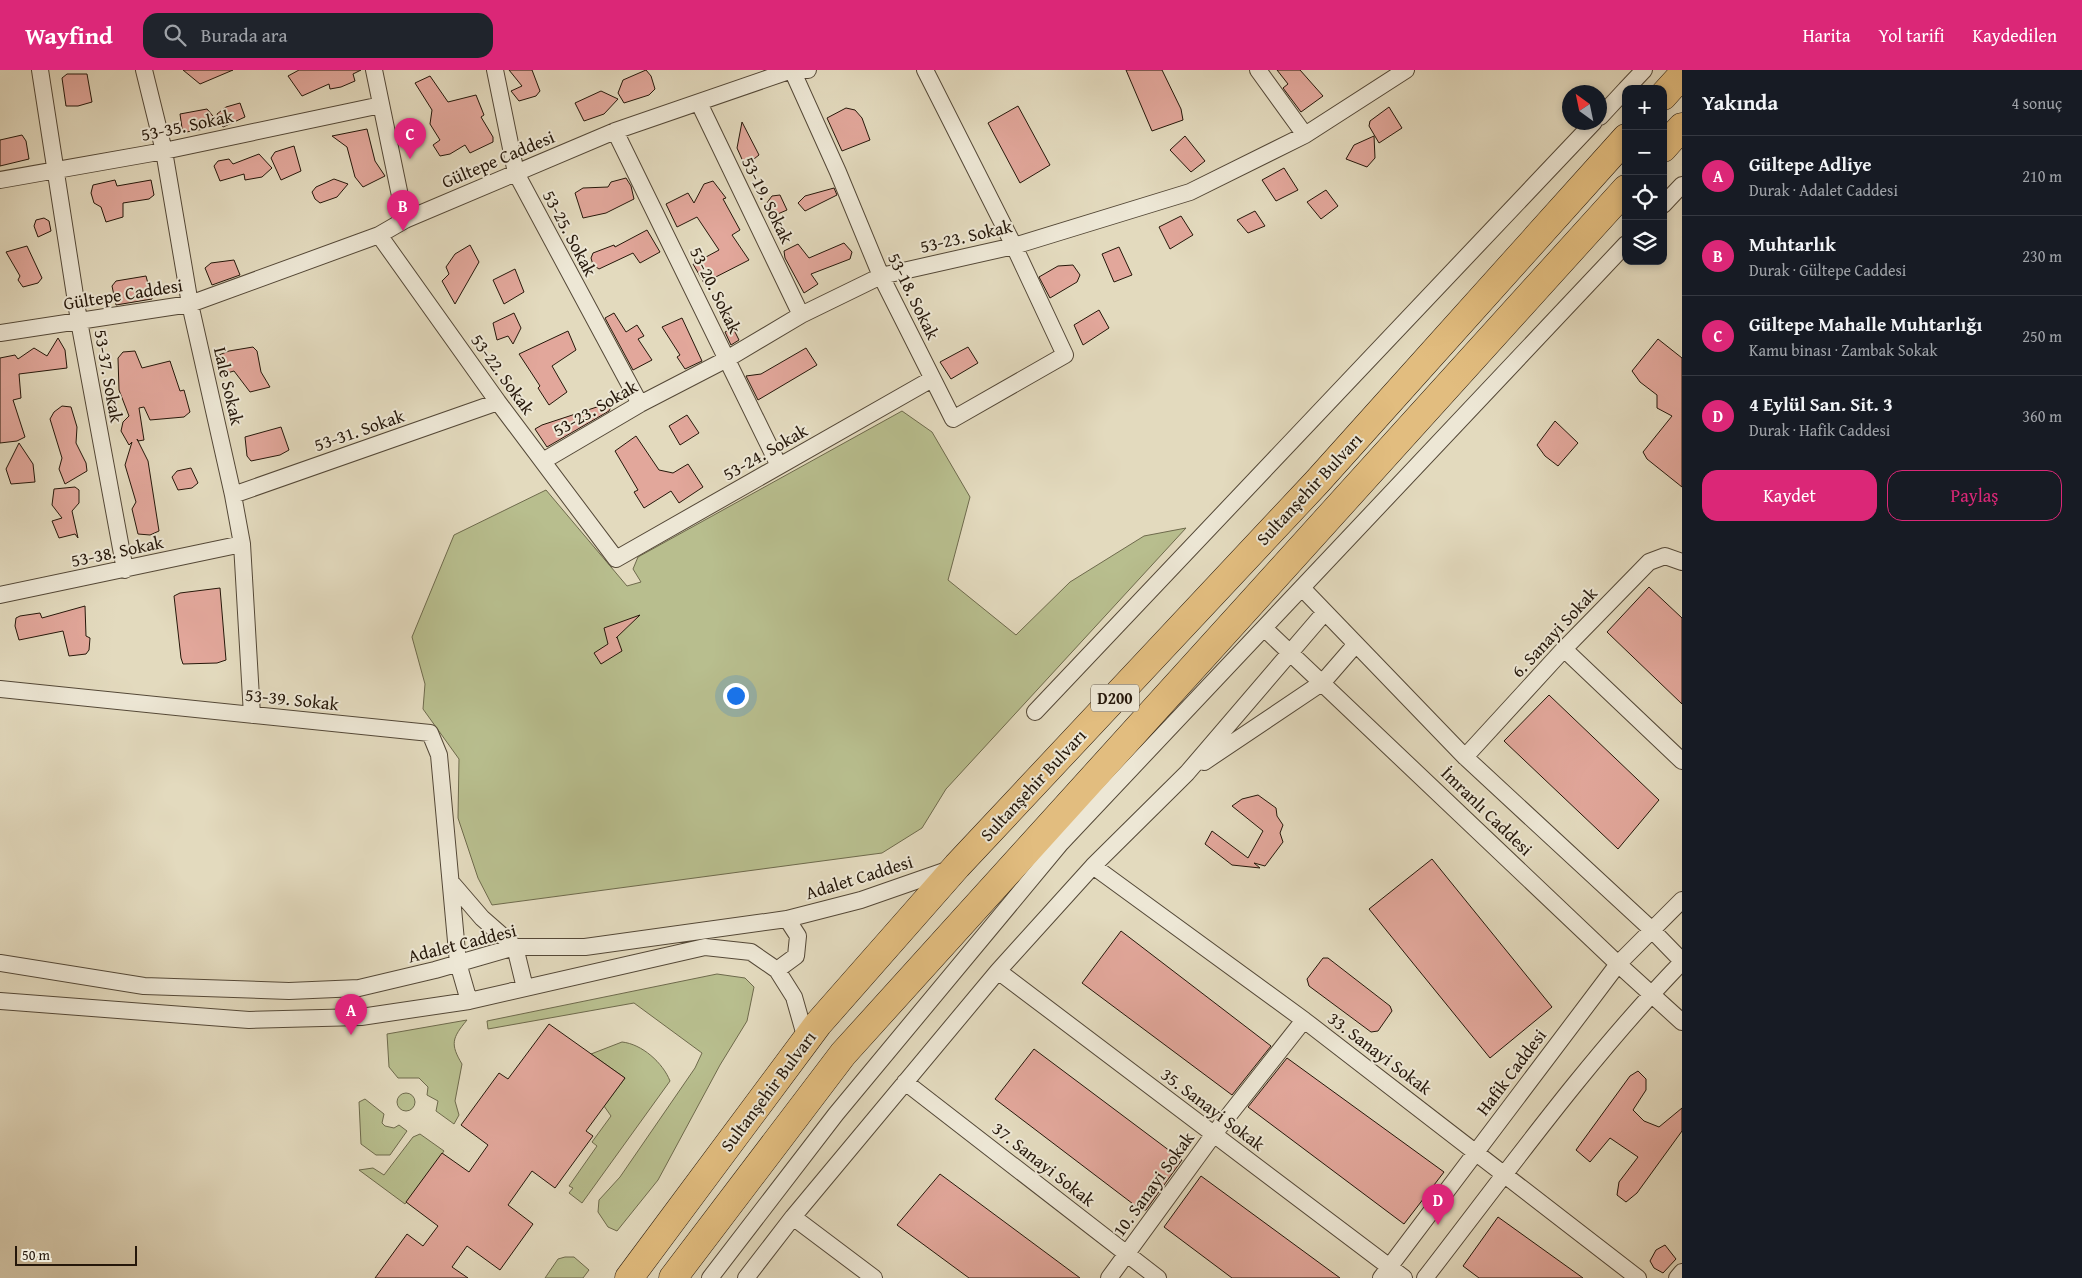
<!DOCTYPE html>
<html lang="tr">
<meta charset="utf-8">
<style>
body{margin:0;font-family:"Gentium Book Plus",serif;background:#20242c;color:#f1f3f6}
.controls{position:absolute;right:15px;top:15px;display:grid;overflow:hidden;border-radius:10px;box-shadow:0 2px 8px #0003}
.controls button{width:45px;height:45px;display:grid;place-items:center;padding:0;border:0;border-bottom:1px solid #363941;background:#171b24;color:#f1f3f6;font:25px sans-serif}
.compass{position:absolute;left:1562px;top:15px;width:45px;height:45px;border-radius:50%;background:#171b24;box-shadow:0 2px 8px #0003;rotate:327deg}
.scale{position:absolute;left:15px;bottom:12px;width:122px;box-sizing:border-box;padding-left:5px;border:2px solid #25170a;border-top:0;font-size:14px;line-height:18px;white-space:nowrap;color:#25170a;-webkit-text-stroke:4px #ede7d5;paint-order:stroke}
.you{position:absolute;left:735px;top:625px;width:18px;height:18px;margin:-12px;border:4px solid #fff;border-radius:50%;background:#1a73e8;box-shadow:0 0 0 8px #1a73e833}
.badge{display:grid;place-items:center;width:32px;height:32px;border-radius:50%;background:#db2777;color:#fff;font-size:16px;font-weight:700}
.pin{position:absolute;translate:-50% -41px;filter:drop-shadow(0 1px 2px #0008)}
.pin::after{content:'';position:absolute;top:26px;width:18px;height:15px;background:inherit;clip-path:polygon(0 0,100% 0,50% 100%)}
.list{margin:0;padding:0;list-style:none}
h2{display:flex;justify-content:space-between;align-items:center;height:65px;margin:0;padding:0 20px;font-size:21px}
h2 small{font-size:16px;font-weight:400;color:#9ea1a6}
.list li{display:grid;grid-template-columns:32px 1fr auto;gap:15px;align-items:center;box-sizing:border-box;height:80px;padding:0 20px;border-top:1px solid #363941}
.list b{display:block;font-size:19px;white-space:nowrap}
.list p{margin:0;font-size:16px;white-space:nowrap;color:#9ea1a6}
.list em{font-size:16px;font-style:normal;color:#9ea1a6}
.actions{display:flex;gap:10px;padding:15px 20px}
.actions a{flex:1;padding:11px 0;border:1px solid #db2777;border-radius:15px;text-align:center;font-size:18px;color:#db2777}
.actions .main{background:#db2777;color:#fff}
.icon{flex:none;width:28px;height:28px;fill:none;stroke:currentColor;stroke-width:2;stroke-linecap:round;stroke-linejoin:round}
.map{position:relative;flex:none;width:1682px;height:1208px;overflow:hidden}
header{display:flex;align-items:center;gap:30px;box-sizing:border-box;height:70px;padding:0 25px;background:#db2777;color:#fff}
header strong{font-size:24px}
nav{display:flex;gap:28px;margin-inline-start:auto;font-size:18px}
.search{width:350px;height:45px;background:#20242c;display:flex;align-items:center;gap:12px;box-sizing:border-box;padding:0 18px;border-radius:15px;color:#9ea1a6;font-size:19px}
main{display:flex}
aside{flex:1;background:#171b24}
.map>svg:first-child{display:block}
</style>
<header>
<strong>Wayfind</strong>
<div class="search"><svg class="icon" aria-label="search" viewBox="0 0 24 24"><circle cx="10" cy="10" r="6"/><path d="M15 15l6 6"/></svg>Burada ara</div>
<nav><a>Harita</a><a>Yol tarifi</a><a>Kaydedilen</a></nav>
</header>
<main>
<div class="map">
<svg width="1682" height="1208" viewBox="0 0 1682 1208">
<rect width="100%" height="100%" fill="#e3dabe"/>
<filter id="stains"><feTurbulence type="fractalNoise" baseFrequency=".004" numOctaves="4"/><feColorMatrix values="0 0 0 0 .2 0 0 0 0 .09 0 0 0 0 .02 0 0 0 .5 -.17"/></filter>
<radialGradient id="worn" r=".72"><stop offset=".6" stop-color="#630" stop-opacity="0"/><stop offset="1" stop-color="#630" stop-opacity=".3"/></radialGradient>
<path fill="#b8be8e" stroke="#6e6a4c" d="M902,341L932,362L970,427L948,510L1016,565L1070,512L1144,466L1186,458L946,719L922,758L882,783L492,835L478,808L458,748L459,689L423,639L425,614L412,567L454,465L546,420L627,516L641,512L633,499L638,487Z
M717,904L745,908L754,917L747,951L720,995L658,1110L617,1161L608,1157L598,1142L599,1130L620,1107L695,998L702,983L634,933L488,959L487,951Z
M467,950C452,968 450,974 462,994L455,1031L459,1045L454,1054L436,1041L438,1031L427,1025L428,1017L419,1008H398L389,997L387,964Z
M622,972C642,974 663,993 670,1011L582,1133L569,1123L573,1118L569,1116L597,1076L592,1072L611,1046L604,1036L625,1008L591,984Z
M397 1032a9 9 0 1 1 18 0a9 9 0 1 1-18 0Z
M365,1029L384,1044L382,1053L385,1056L394,1058L399,1055L407,1061L390,1085H376L361,1074L359,1032Z
M420,1064L444,1081L405,1134L359,1100L373,1098L384,1105L413,1067Z
M565,1187H574L589,1200L583,1208H545L558,1189Z"/>
<path fill="#e2a79b" stroke="#25170a" d="M183,0H233L200,14Z
M299,0H361L353,4L355,11L341,17L330,19L329,14L302,26L288,6Z
M509,0H532L540,21L536,26L519,31L511,21L522,16Z
M646,0L651,6L655,19L649,25L624,33L618,23L623,10Z
M1126,0H1162L1181,39L1183,50L1152,61Z
M1277,0H1300L1323,26L1301,42L1283,18L1288,14Z
M67,4H87L92,32L78,36H66L62,8Z
M430,6L448,32L476,25L484,45L481,47L493,67V72L470,83L465,75L450,84L440,86L433,75L440,70L430,54L432,40L415,13Z
M601,21L618,29L604,44L584,51L575,33Z
M240,33L245,47L223,57L217,44L226,37Z
M1018,36L1050,95L1020,113L988,53Z
M1389,37L1402,58L1379,73L1369,56L1370,51Z
M846,38L855,40L862,48L870,70L842,81L827,48Z
M207,39L218,52L204,59L186,62L182,58L180,44Z
M742,52L759,85L745,96L737,78Z
M367,59L375,91L385,106L363,117L355,107L347,77L332,66Z
M22,65L26,71L29,89L0,96V70Z
M1185,66L1205,91L1191,102L1170,80Z
M1374,66L1375,88L1367,97L1346,89L1354,75Z
M294,76L301,101L281,110L271,88L275,82Z
M259,84L272,98L262,107L245,110L244,104L220,111L214,96L218,91L229,89L233,94Z
M1284,98L1298,120L1276,131L1262,110Z
M626,108L631,116L634,129L606,143L583,148L575,123L583,118L608,117L611,112Z
M334,109L348,114L337,127L320,133L315,129L312,122L316,117Z
M115,110L117,116L151,110L154,125L149,129L123,133V147L106,152L101,137L94,133L91,123L93,115Z
M713,111L726,128L723,129L740,160L732,165L749,190L704,213L693,194L719,180L697,147L677,157L666,134L688,123L694,133L704,114Z
M834,118L837,125L805,141L798,133L805,126Z
M1326,120L1338,136L1321,149L1307,132Z
M780,125L787,140L773,146L766,134L772,126Z
M1255,141L1265,156L1248,163L1237,150Z
M1181,146L1193,165L1170,179L1159,157Z
M44,148L49,151L51,161L38,167L34,156L36,150Z
M647,160L660,182L640,193L633,183L599,199L593,195L591,188L593,183L614,175L615,177Z
M844,173L852,182L850,189L811,204L818,214L804,223L785,188L784,181L798,174L809,188Z
M470,175L479,192L455,234L442,211L449,204L446,197L455,184Z
M27,176L42,208L38,213L23,217L18,210L20,206L6,182Z
M1119,177L1132,205L1114,212L1102,184Z
M234,190L240,205L212,215L205,198L211,193Z
M1073,195L1080,205L1077,212L1050,228L1039,207L1058,196Z
M515,199L524,222L504,234L493,210Z
M146,206L152,229L116,235L112,216L116,211Z
M1099,240L1109,258L1083,275L1074,255Z
M514,243L521,258L513,274L508,266L497,270L493,253Z
M614,243L626,262L637,255L644,266L638,269L652,290L633,300L605,248Z
M682,248L702,291L685,299L677,287L680,285L662,257Z
M733,258L739,270L731,275L725,262Z
M568,261L576,280L552,296L567,322L549,335L538,318L540,316L519,284Z
M58,268L65,280L67,298L19,304L21,328L13,330L25,367L17,371L0,373V288L15,285L18,289L34,278L47,286Z
M1658,269L1682,288V417L1647,389L1643,382L1672,346L1657,338V325L1640,312L1632,301Z
M253,277L257,281L261,302L270,317L250,322L234,301L227,303L219,285L229,281Z
M968,277L978,293L951,309L940,292Z
M806,278L817,295L758,330L746,306L761,304Z
M135,281L142,298L170,291L180,321L184,320L190,342L184,347L150,350L144,337L139,338L144,370L138,371L137,369L148,391L159,461L150,465L138,464L132,439L136,432L125,395L132,372L129,375L121,361L123,352L129,346L119,320L118,288L123,282Z
M609,333L611,337L609,341L547,377L535,359L542,355Z
M62,336L71,337L77,357L76,373L86,393L87,401L65,414L59,399L62,388L50,349L54,342Z
M687,345L699,363L680,375L669,356Z
M1555,351L1578,373L1558,396L1545,386L1537,375Z
M281,357L289,380L280,385L251,391L247,386L245,367Z
M636,366L659,400L673,403L688,394L703,417L679,433L671,421L644,438L634,422L638,420L615,381Z
M19,373L33,394L35,412L11,414L6,399Z
M191,398L198,413L192,418L178,420L172,407L177,401Z
M75,417L79,420V433L72,441L78,468L75,464L59,468L52,451L62,448L52,435L54,419Z
M1649,517L1682,548V634L1607,562Z
M220,518L226,590L217,593L183,594L181,588L174,526L180,523Z
M85,536L86,566L90,568L89,580L86,584L69,586L63,561L19,570L15,556L16,548L20,546L40,543L42,548Z
M640,545L616,568L617,567L622,581L601,594L594,583L608,574L604,558Z
M1549,625L1659,730L1618,779L1504,671Z
M1258,725L1276,738L1277,746L1283,755L1280,763L1283,772L1265,796L1254,793L1260,798L1232,795L1205,774L1212,761L1248,788L1263,761L1232,736L1242,729Z
M1432,789L1552,937L1490,988L1369,839Z
M1121,861L1271,976L1232,1025L1082,913Z
M1323,888H1328L1390,936L1392,941L1378,961L1371,962L1309,916L1307,909Z
M549,954L625,1008L586,1061L593,1066L555,1118L532,1101L508,1135L533,1154L500,1200L467,1176L452,1197L468,1208H375L407,1164L423,1176L438,1156L406,1132L442,1083L469,1102L488,1075L461,1055L499,1003L508,1009Z
M1034,979L1182,1090L1146,1140H1141L995,1029Z
M1287,988L1444,1102L1404,1154L1248,1037Z
M1638,1001L1646,1009V1020L1633,1040L1644,1051L1659,1057L1682,1038V1061L1637,1123L1626,1132L1617,1125L1619,1112L1638,1087L1610,1068L1590,1092L1576,1080L1630,1006Z
M940,1104L1080,1208H969L897,1155Z
M1201,1106L1340,1208H1232L1164,1157Z
M1498,1147L1583,1208H1479L1463,1196Z
M1665,1175L1676,1189L1663,1203L1654,1198L1650,1191L1656,1180Z"/>
<g fill="none" stroke-linecap="round" stroke-linejoin="round">
<g stroke="#544837" stroke-width="18">
<path id="minor" d="M40,0L79,251L125,500
M144,0L164,81L190,234L233,425L242,474L252,645
M374,0L405,150
M495,0L516,103L640,334
M792,0L838,102L881,206L953,349L1065,285L1014,176L925,0
M1258,0L1305,65
M1626,19L1644,0
M699,33L801,245
M1600,47L1626,19
M615,61L779,396
M0,110L164,81L381,35
M1663,135L1682,115
M379,165L498,332L616,489L932,309
M0,263L190,234L379,165L405,150L615,61L792,0H808
M543,391L640,334L727,289L801,245L881,206L1014,176L1190,122L1305,65L1406,0
M233,425L498,332
M1302,518L1465,687L1651,859L1682,891
M0,525L242,474
M1265,559L1618,894L1682,952
M1564,579L1682,691
M0,619L430,663L439,685L458,893L469,931
M1035,642L1594,52
M1465,687L1564,579L1649,492L1665,486L1682,492
M1204,692L1323,612L1356,574
M1093,796L1304,950L1638,1208
M451,812L482,848L515,877L525,918
M0,893L144,916L289,921L359,918L435,900L515,877H585L787,849L861,830L950,799
M777,900L796,886L798,866L787,849
M998,901L1404,1208
M0,931L249,950L361,947L469,931L705,877L751,882L777,900L794,927L806,969
M905,1012L1158,1208
M793,1147L874,1208
M710,1208L836,1044L1061,773L1626,174
M746,1208L793,1147L998,901L1093,796L1187,703L1325,542
M1109,1208L1214,1064L1304,950
M1381,1208L1618,894L1682,830
M1425,1208C1507,1102 1589,988 1682,892
M1677,1208L1682,1202"/>
</g>
<g stroke="#25170a" stroke-width="29">
<path id="trunk" d="M1663,26L1682,5
M1663,78L1682,57
M629,1208L818,954L957,796L1317,412L1626,68
M673,1208L843,984L1626,119"/>
</g>
<use href="#minor" stroke="#ede7d5" stroke-width="16"/>
<use href="#trunk" stroke="#e2bd7f" stroke-width="28"/>
</g>
<g text-anchor="middle" dominant-baseline="central" stroke-width="4" stroke-linejoin="round" paint-order="stroke">
<rect fill="#ede7d5" stroke="#615547" stroke-width="1" x="1091" y="614.5" width="48" height="27" rx="4"/>
<g font-size="16" font-weight="bold" fill="#25170a">
<text x="1115" y="628">D200</text>
</g>
<g font-size="18" fill="#25170a" stroke="#ede7d5">
<text transform="translate(187 55) rotate(-12)">53-35. Sokak</text>
<text transform="translate(498 89) rotate(-23)">Gültepe Caddesi</text>
<text transform="translate(768 130) rotate(64)">53-19. Sokak</text>
<text transform="translate(570 163) rotate(62)">53-25. Sokak</text>
<text transform="translate(966 166) rotate(-13)">53-23. Sokak</text>
<text transform="translate(716 220) rotate(64)">53-20. Sokak</text>
<text transform="translate(123 224) rotate(-9)">Gültepe Caddesi</text>
<text transform="translate(914 226) rotate(64)">53-18. Sokak</text>
<text transform="translate(503 304) rotate(54)">53-22. Sokak</text>
<text transform="translate(109 306) rotate(80)">53-37. Sokak</text>
<text transform="translate(229 316) rotate(77)">Lale Sokak</text>
<text transform="translate(595 338) rotate(-30)">53-23. Sokak</text>
<text transform="translate(359 360) rotate(-19)">53-31. Sokak</text>
<text transform="translate(765 382) rotate(-30)">53-24. Sokak</text>
<text transform="translate(1309 419) rotate(-47)">Sultanşehir Bulvarı</text>
<text transform="translate(117 481) rotate(-12)">53-38. Sokak</text>
<text transform="translate(1554 562) rotate(-47)">6. Sanayi Sokak</text>
<text transform="translate(292 629) rotate(6)">53-39. Sokak</text>
<text transform="translate(1033 715) rotate(-47)">Sultanşehir Bulvarı</text>
<text transform="translate(1487 741) rotate(44)">İmranlı Caddesi</text>
<text transform="translate(859 807) rotate(-17)">Adalet Caddesi</text>
<text transform="translate(462 873) rotate(-14)">Adalet Caddesi</text>
<text transform="translate(1380 983) rotate(37)">33. Sanayi Sokak</text>
<text transform="translate(1511 1002) rotate(-53)">Hafik Caddesi</text>
<text transform="translate(768 1021) rotate(-53)">Sultanşehir Bulvarı</text>
<text transform="translate(1213 1039) rotate(37)">35. Sanayi Sokak</text>
<text transform="translate(1044 1094) rotate(38)">37. Sanayi Sokak</text>
<text transform="translate(1153 1114) rotate(-54)">10. Sanayi Sokak</text>
</g>
</g>
<rect width="100%" height="100%" filter="url(#stains)"/>
<rect width="100%" height="100%" fill="url(#worn)"/>
</svg>
<div class="controls">
<button>+</button>
<button>−</button>
<button><svg class="icon" aria-label="locate" viewBox="0 0 24 24"><circle cx="12" cy="12" r="6"/><path d="M12 2v4M12 18v4M2 12h4M18 12h4"/></svg></button>
<button><svg class="icon" aria-label="layers" viewBox="0 0 24 24"><path d="M12 4l9 5-9 5-9-5zM3 14l9 5 9-5"/></svg></button>
</div>
<svg class="compass" viewBox="-18 -18 36 36"><path d="M0-13l5 13h-10z" fill="#e53935"/><path d="M0 13l5-13h-10z" fill="#9ea1a6"/></svg>
<div class="scale">50 m</div>
<div class="you"></div>
<div class="pin badge" style="left:351px;top:965px">A</div>
<div class="pin badge" style="left:403px;top:161px">B</div>
<div class="pin badge" style="left:410px;top:89px">C</div>
<div class="pin badge" style="left:1438px;top:1155px">D</div>
</div>
<aside>
<h2>Yakında<small>4 sonuç</small></h2>
<ul class="list">
<li><span class="badge">A</span><div><b>Gültepe Adliye</b><p>Durak · Adalet Caddesi</p></div><em>210 m</em></li>
<li><span class="badge">B</span><div><b>Muhtarlık</b><p>Durak · Gültepe Caddesi</p></div><em>230 m</em></li>
<li><span class="badge">C</span><div><b>Gültepe Mahalle Muhtarlığı</b><p>Kamu binası · Zambak Sokak</p></div><em>250 m</em></li>
<li><span class="badge">D</span><div><b>4 Eylül San. Sit. 3</b><p>Durak · Hafik Caddesi</p></div><em>360 m</em></li>
</ul>
<div class="actions"><a class="main">Kaydet</a><a>Paylaş</a></div>
</aside>
</main>
